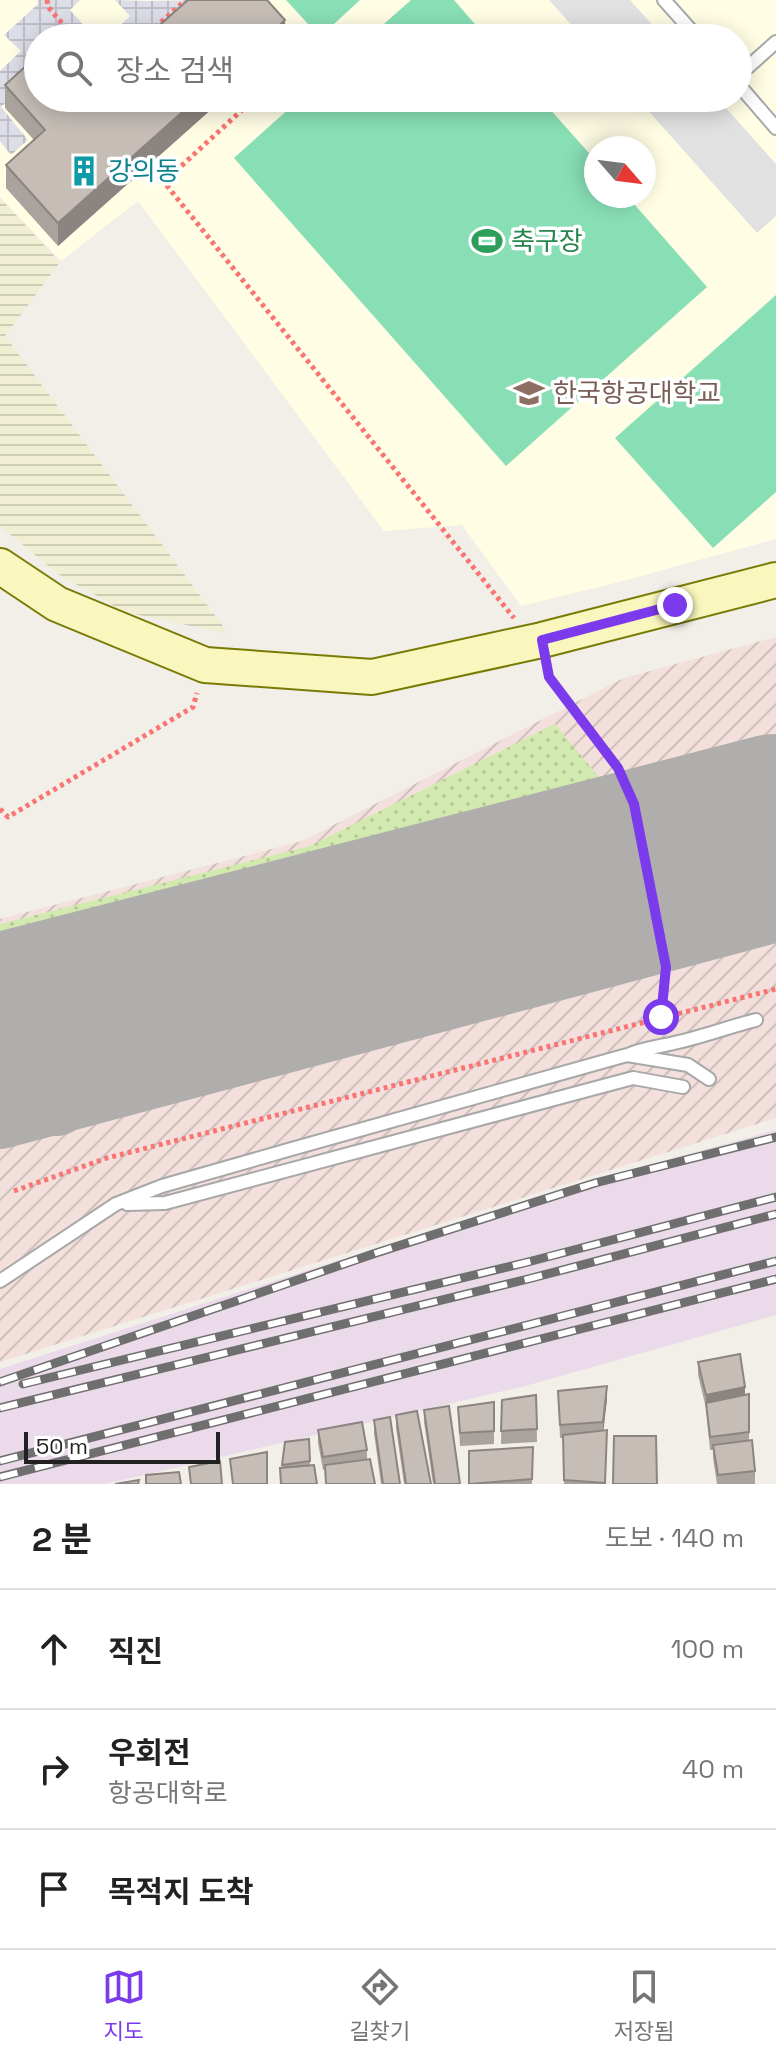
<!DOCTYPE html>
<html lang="ko">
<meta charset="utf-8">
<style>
body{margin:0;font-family:"Space Grotesk","Noto Sans KR",sans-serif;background:#f6f6f6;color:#222}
.compass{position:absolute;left:584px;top:136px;width:72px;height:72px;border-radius:50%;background:#fff;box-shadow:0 4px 20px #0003;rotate:118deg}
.scale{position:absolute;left:24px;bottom:20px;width:196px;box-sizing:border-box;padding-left:8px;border:4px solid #212121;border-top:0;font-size:22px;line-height:28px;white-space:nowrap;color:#212121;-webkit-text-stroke:6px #fff;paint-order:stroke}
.stop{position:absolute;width:24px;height:24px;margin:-18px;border:6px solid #7c3aed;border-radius:50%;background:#fff}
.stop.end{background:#7c3aed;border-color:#fff;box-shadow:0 2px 8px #0008}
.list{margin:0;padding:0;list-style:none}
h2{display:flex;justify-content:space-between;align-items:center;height:104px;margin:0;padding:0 32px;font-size:34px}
h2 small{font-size:26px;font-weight:400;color:#767676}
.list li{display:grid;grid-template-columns:52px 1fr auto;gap:24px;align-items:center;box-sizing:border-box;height:120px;padding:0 32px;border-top:2px solid #e0e0e0}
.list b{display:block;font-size:30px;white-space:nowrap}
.list p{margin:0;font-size:26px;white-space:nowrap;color:#767676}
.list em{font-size:26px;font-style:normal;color:#767676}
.icon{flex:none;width:44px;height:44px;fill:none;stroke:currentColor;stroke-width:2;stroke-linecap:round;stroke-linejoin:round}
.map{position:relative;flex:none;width:776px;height:1484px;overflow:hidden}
.search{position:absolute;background:#fff;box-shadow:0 4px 20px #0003;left:24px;right:24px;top:24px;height:88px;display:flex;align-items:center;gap:20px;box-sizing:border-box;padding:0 28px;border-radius:44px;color:#767676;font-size:30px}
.sheet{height:464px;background:#fff}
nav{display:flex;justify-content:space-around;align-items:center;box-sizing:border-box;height:112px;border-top:2px solid #e0e0e0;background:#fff;font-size:22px;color:#767676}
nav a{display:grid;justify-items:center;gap:4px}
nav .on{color:#7c3aed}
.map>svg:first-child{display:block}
</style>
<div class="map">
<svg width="776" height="1484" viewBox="0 0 776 1484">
<defs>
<pattern id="military-furrows" width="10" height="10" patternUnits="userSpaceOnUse" patternTransform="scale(2)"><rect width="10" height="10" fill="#f3e0dc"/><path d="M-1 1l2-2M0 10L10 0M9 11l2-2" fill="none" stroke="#d0c0bc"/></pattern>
<pattern id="farmland-rules" width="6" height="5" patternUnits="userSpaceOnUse" patternTransform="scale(2)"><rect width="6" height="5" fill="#f0efd4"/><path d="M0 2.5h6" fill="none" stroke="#cecdb6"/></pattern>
<pattern id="grass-dots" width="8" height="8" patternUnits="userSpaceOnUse" patternTransform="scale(2)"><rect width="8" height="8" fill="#d2eaaf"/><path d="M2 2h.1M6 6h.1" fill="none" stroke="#b4c896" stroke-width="1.8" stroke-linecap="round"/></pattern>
<pattern id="plaza-grid" width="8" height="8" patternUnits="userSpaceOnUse" patternTransform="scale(2)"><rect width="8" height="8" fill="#dcdde7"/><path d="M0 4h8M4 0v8" fill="none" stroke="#bcbdc6"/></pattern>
</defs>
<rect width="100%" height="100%" fill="#f2eee8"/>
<path fill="#fffde4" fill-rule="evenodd" d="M0,0H776V539L619,582L521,606L462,525L384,531L138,201L61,261L0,197ZM38,38H738V98H38ZM596,148H644V196H596Z"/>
<path fill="url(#military-furrows)" d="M776,637V1118L0,1362V919L302,841L624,678Z"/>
<path fill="#ebdae9" d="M776,1130V1315L525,1386L105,1484H0V1369L567,1187Z"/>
<path fill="url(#farmland-rules)" d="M0,198L60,262L5,336L229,634L125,612L58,574L0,526Z"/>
<path fill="url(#grass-dots)" d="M555,724L608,788L614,819L0,980V924L310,846Z"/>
<path fill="#88dfb6" d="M286,0H360L320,37Z
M411,0H454L487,38H368Z
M301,98H540L596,161V196H627L707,287L506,466L234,158Z
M776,295V492L713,548L615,438Z"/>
<path fill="#e1e1e1" d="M549,0H630L664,38H583Z
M637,98H717L776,164V216L757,233Z"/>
<path fill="url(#plaza-grid)" d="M38,0H80L70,10L95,38H38V75L1,107L28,140L11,155L0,141V71L21,51L4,35L38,4Z
M115,0L146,1L206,0L164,38H107L130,16Z"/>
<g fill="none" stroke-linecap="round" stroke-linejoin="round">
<path stroke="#b0aeac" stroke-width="70" d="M713,839L736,917
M0,1051C21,1075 21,1092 56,1101
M0,1114L776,907"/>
<path stroke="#b0aeac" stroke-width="176" d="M0,1022L776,822"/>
<g stroke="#a8a8a8" stroke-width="16">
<path id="lane" d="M664,0L698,38
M738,76L776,42
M738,84L776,128
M630,1054C644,1048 658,1047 674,1043C702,1037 728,1027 756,1020
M127,1204L165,1203L633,1078L683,1087
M0,1281L116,1204L162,1186L288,1150L627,1055L688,1065L709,1079"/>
</g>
<g stroke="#797b06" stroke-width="38">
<path id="secondary" d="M0,566L57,604L205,665L372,677L542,640L776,580"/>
</g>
<path stroke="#f97472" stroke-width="5" stroke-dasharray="4 4" stroke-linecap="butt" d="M47,0L48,7L75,38
M281,22L295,38
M143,38L186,0
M255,98L164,182L514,618
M547,669L549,677L569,706L618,768L634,804L666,967L661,1017
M0,809L8,817L193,707L197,693
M14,1191L107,1158L776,989"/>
<use href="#lane" stroke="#fff" stroke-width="12"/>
<use href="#secondary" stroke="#faf7be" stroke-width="34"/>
<g stroke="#6f6f6f" stroke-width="9">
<path id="rail" d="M0,1382L376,1253L595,1183L776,1137
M23,1384L524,1263L776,1197
M0,1408L532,1278L776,1214
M0,1461L776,1261
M0,1477L776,1279"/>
</g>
<use href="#rail" stroke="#fff" stroke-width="6" stroke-dasharray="18" stroke-linecap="butt"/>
</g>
<path fill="#aaa39d" d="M5,85L38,98H224L58,246L6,188V165L34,140L5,108Z
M698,1362L745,1395L749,1394V1440L755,1471V1484H717L713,1458V1450H710L706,1408L698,1375Z
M558,1391L607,1399L603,1430L607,1443L605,1484H564L563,1438H560Z
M536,1395L537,1442L501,1444L502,1400Z
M494,1402V1444L460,1446L458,1407Z
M424,1410L460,1484H433L424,1422Z
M396,1415L431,1484H404L396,1428Z
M374,1420L400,1484H381L374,1433Z
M318,1430L367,1450V1460L375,1484H325V1469L323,1470L318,1443Z
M309,1439L310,1465L282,1468L285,1442Z
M533,1447L532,1484H469Z"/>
<path fill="#8b8480" d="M285,20V38H266Z
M198,98H224L58,246V223Z
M607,1386V1399L603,1435V1422Z
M745,1387V1400L706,1408V1395Z"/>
<path fill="#c6bdb7" stroke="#8b8480" stroke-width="2" d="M188,0H267L285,20L266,38H145Z
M68,29L76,38H57Z
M38,55V98H198L58,223L6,165L45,130L5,85Z
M740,1354L745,1387L706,1395L698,1362Z
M607,1386L603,1422L560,1425L558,1391Z
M749,1394V1432L710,1437L706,1403Z
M536,1395L537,1429L501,1431L502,1400Z
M494,1402V1431L460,1433L458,1407Z
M449,1406L460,1484H435L424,1410Z
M417,1411L431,1484H406L396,1415Z
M390,1417L400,1484H383L374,1420Z
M362,1422L367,1450L323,1457L318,1430Z
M607,1430L605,1483L564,1480L563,1435Z
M614,1436H656L657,1484H613Z
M309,1439L310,1461L282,1465L285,1442Z
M752,1440L755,1471L718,1475L713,1445Z
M533,1447L532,1479L469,1484V1451Z
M267,1452V1484H233L230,1459Z
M370,1459L375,1484H326L325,1465Z
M220,1461L222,1484H191L189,1467Z
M314,1465L317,1484H281L280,1468Z
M179,1472L181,1484H146V1475Z
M139,1480L138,1484H115Z"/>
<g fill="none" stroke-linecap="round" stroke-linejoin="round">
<path stroke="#7c3aed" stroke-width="10" d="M661,1017L666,967L634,804L618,768L549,677L542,640L675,605"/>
</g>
<defs>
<g id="building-bare" transform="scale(2.4)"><path d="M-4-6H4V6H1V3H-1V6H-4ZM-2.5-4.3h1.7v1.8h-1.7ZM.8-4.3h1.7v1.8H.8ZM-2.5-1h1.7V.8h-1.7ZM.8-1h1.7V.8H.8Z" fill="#0f9aa8" stroke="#fff" stroke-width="2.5" paint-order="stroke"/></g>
<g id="stadium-bare" transform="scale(2.4)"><path d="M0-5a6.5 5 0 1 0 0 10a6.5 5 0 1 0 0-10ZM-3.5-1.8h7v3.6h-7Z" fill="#2e9e5b" stroke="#fff" stroke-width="2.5" paint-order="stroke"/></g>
<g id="university-bare" transform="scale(2.4)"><path d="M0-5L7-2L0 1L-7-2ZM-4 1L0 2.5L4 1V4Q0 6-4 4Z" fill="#8d6e63" stroke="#fff" stroke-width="2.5" paint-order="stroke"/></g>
</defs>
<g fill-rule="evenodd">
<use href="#building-bare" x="84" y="171"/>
<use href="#stadium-bare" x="487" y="241"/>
<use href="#university-bare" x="529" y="393"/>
</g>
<g text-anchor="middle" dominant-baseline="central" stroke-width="7" stroke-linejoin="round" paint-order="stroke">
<g font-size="26" fill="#0d838f" stroke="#fff" text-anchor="start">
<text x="108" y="171">강의동</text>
</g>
<g font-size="26" fill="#27864d" stroke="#fff" text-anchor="start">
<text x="511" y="241">축구장</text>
</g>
<g font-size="26" fill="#785e54" stroke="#fff" text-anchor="start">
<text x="553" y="393">한국항공대학교</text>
</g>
</g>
</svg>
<svg class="compass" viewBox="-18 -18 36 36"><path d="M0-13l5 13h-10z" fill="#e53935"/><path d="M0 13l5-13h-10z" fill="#767676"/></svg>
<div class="scale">50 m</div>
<div class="stop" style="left:661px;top:1017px"></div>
<div class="stop end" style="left:675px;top:605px"></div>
<div class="search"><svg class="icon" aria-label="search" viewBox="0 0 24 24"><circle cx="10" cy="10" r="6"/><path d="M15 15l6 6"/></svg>장소 검색</div>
</div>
<section class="sheet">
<h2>2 분<small>도보 · 140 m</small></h2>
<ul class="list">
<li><svg class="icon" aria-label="ahead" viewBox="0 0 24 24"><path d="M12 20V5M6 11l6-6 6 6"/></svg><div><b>직진</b></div><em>100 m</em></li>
<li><svg class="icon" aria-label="right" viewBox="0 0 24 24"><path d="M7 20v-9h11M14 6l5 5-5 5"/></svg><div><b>우회전</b><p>항공대학로</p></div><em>40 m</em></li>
<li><svg class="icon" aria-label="arrive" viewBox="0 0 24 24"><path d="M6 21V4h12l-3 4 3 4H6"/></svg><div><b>목적지 도착</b></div></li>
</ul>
</section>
<nav>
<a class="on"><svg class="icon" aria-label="map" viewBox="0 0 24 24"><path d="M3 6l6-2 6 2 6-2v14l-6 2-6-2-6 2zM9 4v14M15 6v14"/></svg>지도</a>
<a><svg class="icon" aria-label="directions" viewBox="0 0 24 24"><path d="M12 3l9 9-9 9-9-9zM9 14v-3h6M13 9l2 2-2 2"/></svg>길찾기</a>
<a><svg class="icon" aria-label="saved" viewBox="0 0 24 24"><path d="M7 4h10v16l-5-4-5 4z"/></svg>저장됨</a>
</nav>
